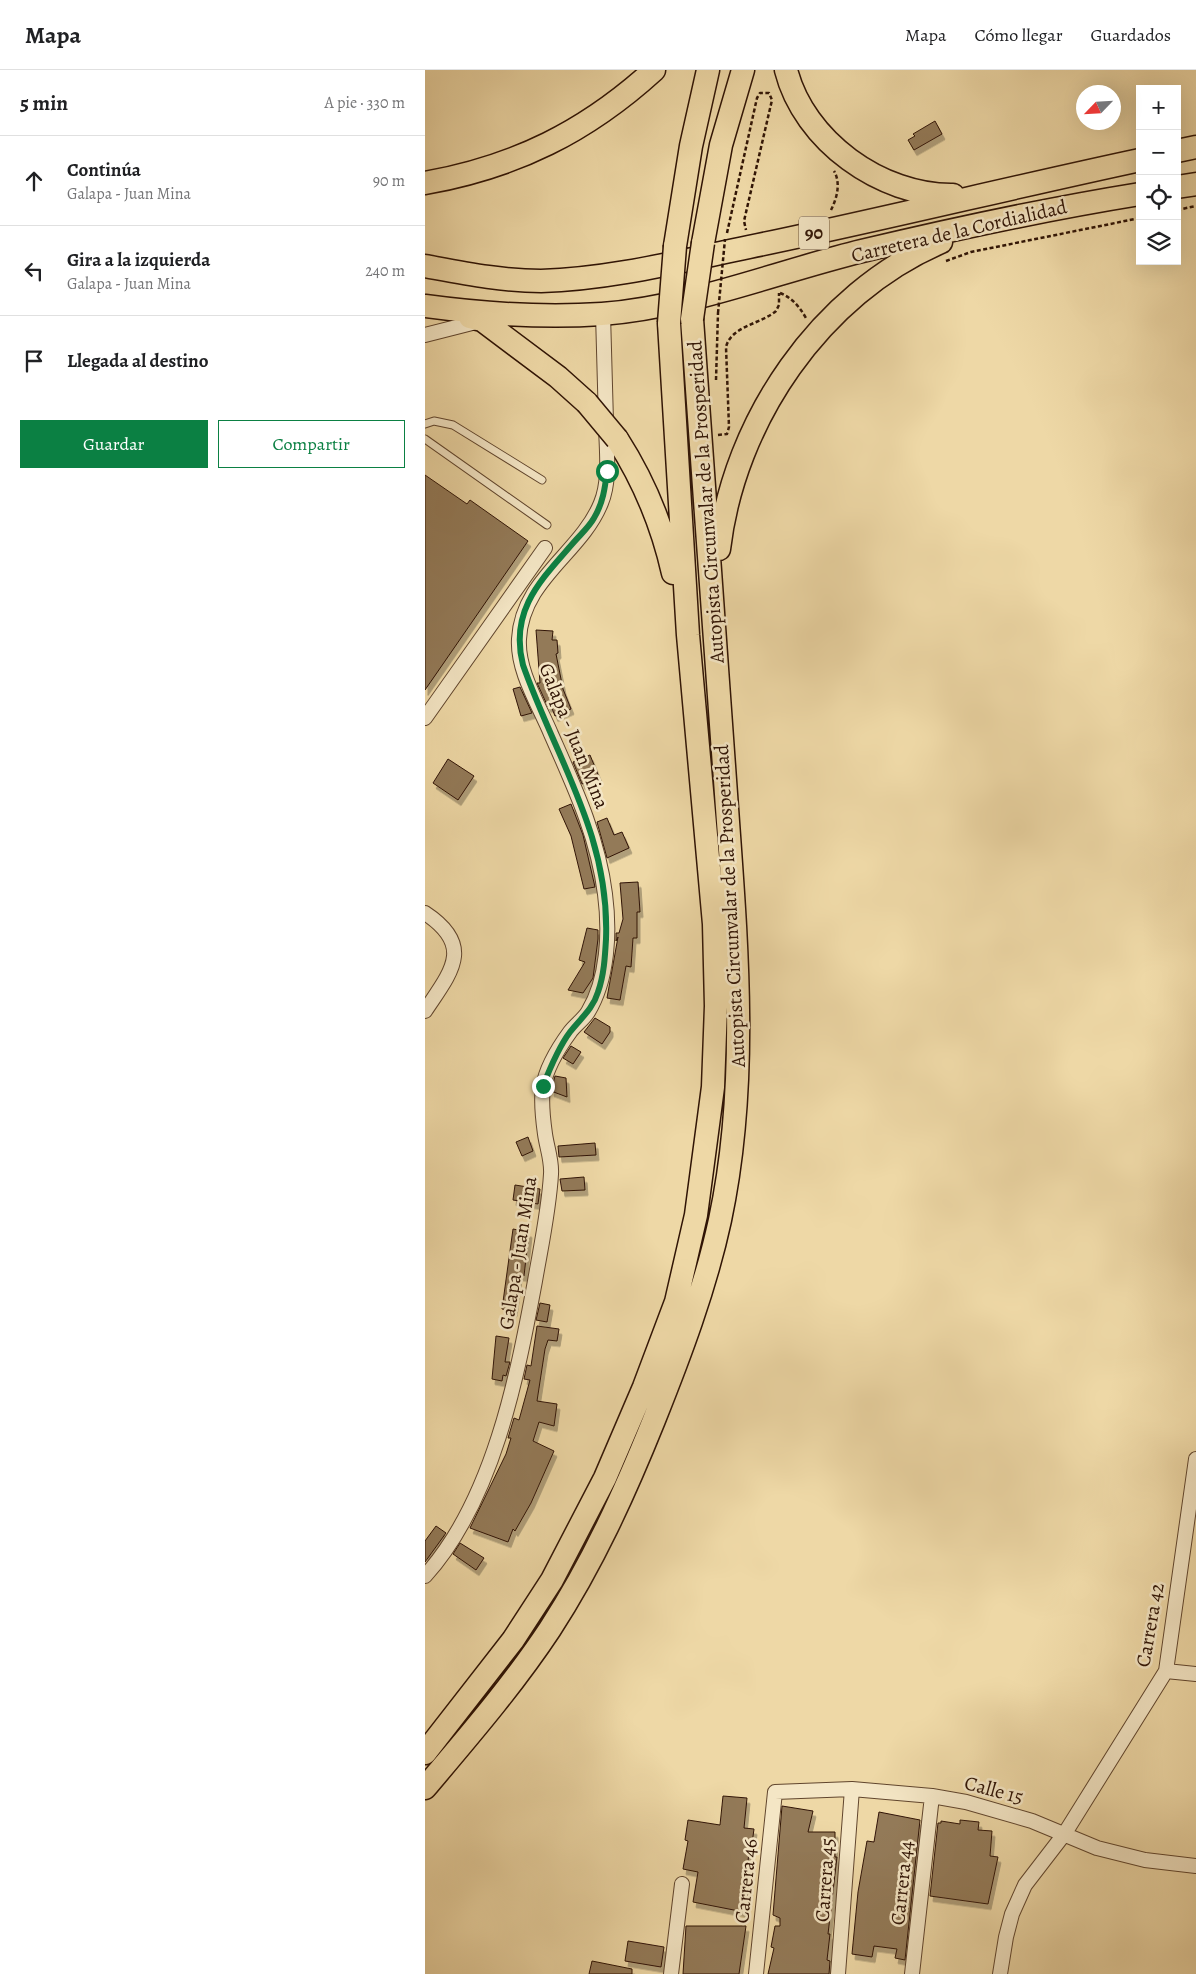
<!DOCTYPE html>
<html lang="es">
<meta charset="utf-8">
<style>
body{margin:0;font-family:Alegreya,serif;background:#f6f6f6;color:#202124}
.controls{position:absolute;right:15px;top:15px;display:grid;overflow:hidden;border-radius:0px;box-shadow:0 5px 20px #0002}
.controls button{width:45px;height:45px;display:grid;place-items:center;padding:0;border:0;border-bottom:1px solid #e0e0e0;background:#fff;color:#202124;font:25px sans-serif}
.compass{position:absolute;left:651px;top:15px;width:45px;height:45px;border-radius:50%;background:#fff;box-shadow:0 5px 20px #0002;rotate:245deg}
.stop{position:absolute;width:15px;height:15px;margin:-11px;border:4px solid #0b8043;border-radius:50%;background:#fff}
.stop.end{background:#0b8043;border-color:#fff;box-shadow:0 1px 5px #0008}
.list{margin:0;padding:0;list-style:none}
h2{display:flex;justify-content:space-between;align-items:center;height:65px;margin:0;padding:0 20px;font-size:21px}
h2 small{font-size:16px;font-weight:400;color:#757577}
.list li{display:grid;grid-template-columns:32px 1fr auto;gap:15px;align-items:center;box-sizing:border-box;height:90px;padding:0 20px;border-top:1px solid #e0e0e0}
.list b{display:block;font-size:19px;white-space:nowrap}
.list p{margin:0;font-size:16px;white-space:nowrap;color:#757577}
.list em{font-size:16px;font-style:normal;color:#757577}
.actions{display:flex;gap:10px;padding:15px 20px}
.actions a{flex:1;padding:11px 0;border:1px solid #0b8043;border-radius:0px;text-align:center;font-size:18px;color:#0b8043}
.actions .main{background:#0b8043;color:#fff}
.icon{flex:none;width:28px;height:28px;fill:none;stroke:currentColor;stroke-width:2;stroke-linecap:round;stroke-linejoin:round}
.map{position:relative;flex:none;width:771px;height:1904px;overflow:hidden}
header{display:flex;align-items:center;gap:30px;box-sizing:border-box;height:70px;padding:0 25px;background:#fff;border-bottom:1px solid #e0e0e0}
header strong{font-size:24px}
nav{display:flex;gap:28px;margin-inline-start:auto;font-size:18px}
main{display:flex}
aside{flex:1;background:#fff}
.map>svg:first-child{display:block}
</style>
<header>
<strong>Mapa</strong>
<nav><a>Mapa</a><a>Cómo llegar</a><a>Guardados</a></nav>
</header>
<main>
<aside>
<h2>5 min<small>A pie · 330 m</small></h2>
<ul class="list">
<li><svg class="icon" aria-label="ahead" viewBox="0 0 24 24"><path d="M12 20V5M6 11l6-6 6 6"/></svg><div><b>Continúa</b><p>Galapa - Juan Mina</p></div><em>90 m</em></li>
<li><svg class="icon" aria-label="left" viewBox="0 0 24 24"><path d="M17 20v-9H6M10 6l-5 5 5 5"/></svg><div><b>Gira a la izquierda</b><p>Galapa - Juan Mina</p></div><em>240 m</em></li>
<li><svg class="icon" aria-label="arrive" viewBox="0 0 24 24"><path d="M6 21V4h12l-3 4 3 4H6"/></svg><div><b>Llegada al destino</b></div></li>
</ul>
<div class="actions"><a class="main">Guardar</a><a>Compartir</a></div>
</aside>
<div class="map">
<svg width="771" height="1904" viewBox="0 0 771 1904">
<defs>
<filter id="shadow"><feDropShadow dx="3" dy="5.5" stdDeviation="0" flood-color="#0004"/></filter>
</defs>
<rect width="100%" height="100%" fill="#eed8a6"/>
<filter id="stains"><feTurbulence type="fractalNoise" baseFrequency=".004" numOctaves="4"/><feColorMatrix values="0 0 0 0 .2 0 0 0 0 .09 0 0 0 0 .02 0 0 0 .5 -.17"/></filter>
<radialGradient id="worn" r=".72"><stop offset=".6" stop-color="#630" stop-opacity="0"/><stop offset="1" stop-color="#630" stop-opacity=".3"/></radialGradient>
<path fill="#937a59" stroke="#301405" filter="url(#shadow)" d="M510,51L517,64L489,80L483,70L490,66L488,64Z
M0,405L42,434L45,430L103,471L0,620Z
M111,560L128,561L127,570H132L133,583L131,584L138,619L146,639L130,646L126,636L123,637L112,613H115Z
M95,617L107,643L96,646L88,619Z
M165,685L174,707L157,714L148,692Z
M23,689L49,706L33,730L8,713Z
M146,734L158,765L170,817L159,819L146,766L134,739Z
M182,748L189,765L197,762L204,778L182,788L172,752Z
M213,812L215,842H212V868H208L206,897L201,896L195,930L182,928L193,867L191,871V863H194L198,849L195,813Z
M162,858L173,860V869L168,908L158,923L143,920L160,892L154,890Z
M170,948L185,957V962L177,974L159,962Z
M146,976L156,982L148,994L138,988Z
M130,1006L141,1008L142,1027L126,1021Z
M103,1067L108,1081L97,1086L91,1072Z
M170,1073L171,1085L134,1087L133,1076Z
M159,1107L160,1120L137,1121L135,1109Z
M90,1115L115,1119L113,1134L88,1130Z
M88,1159L104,1162L99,1206L94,1205L89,1241L77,1239Z
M115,1233L125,1235L122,1252L111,1250Z
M112,1256L134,1259L132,1271L123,1270L120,1279L112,1331L132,1334L129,1356L114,1352L108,1371L129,1381L106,1433L90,1461L88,1459L83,1472L45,1458L81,1384L86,1368H83L89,1348L94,1350L105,1310L99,1309L102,1295L106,1296Z
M71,1266L84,1268L80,1292H85L81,1306L78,1305L77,1311L67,1309Z
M11,1456L21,1463L0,1492V1471Z
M35,1473L59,1488L51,1500L28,1484Z
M298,1726L322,1728L319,1758L329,1759L326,1781H324L321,1813L324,1814L319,1842L268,1832L273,1802L258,1799L263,1771L260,1770L263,1750L295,1755Z
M357,1736L388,1741L383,1762H410V1787H412L403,1864H405L402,1890L405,1891L404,1904H343L349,1878L346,1877L350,1856H355V1848L348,1845Z
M454,1742L495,1750L480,1890L470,1888L472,1879L449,1876L447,1887L427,1884L433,1822L442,1771L449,1772Z
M535,1750L554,1752L553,1760L567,1761L565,1786L573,1787L563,1834L505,1826L513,1753H516V1751L535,1754Z
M261,1856H321L314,1904H258Z
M203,1871L239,1877L236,1897L200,1891Z
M167,1891L207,1899V1904H164Z"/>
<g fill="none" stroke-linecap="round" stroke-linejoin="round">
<g stroke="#60452d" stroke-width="9">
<path id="service" d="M0,354L9,351L28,355L117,410
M0,369L122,455"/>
</g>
<g stroke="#60452d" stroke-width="16">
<path id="minor" d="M0,265L55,251
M0,648L120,478
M0,843C50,876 26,902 0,941
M0,1506C68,1431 92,1308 110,1211C116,1176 124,1140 126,1104C127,1091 122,1078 120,1064C118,1050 116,1031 118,1017C121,999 134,977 145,962C150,955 158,950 163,942C183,909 185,862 180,824C173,767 149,716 126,664C114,635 92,601 94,569C97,509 156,483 176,433C186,409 181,377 181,352C180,316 179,280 178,244
M741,1601L771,1604
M246,1904L257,1814
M331,1904L350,1722L427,1719L507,1726L541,1732L607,1751L672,1778L720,1790L771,1796
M413,1904L427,1719
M487,1904L507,1726
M575,1904L581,1867L587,1844L600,1815L640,1763L741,1601L771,1389"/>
</g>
<g stroke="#301405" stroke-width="25">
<path id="trunk" d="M361,0C379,71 456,126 528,125
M752,81L771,77
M0,113C90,97 161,62 229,0
M752,117L771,114
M278,173L296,75L318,0
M250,176L266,76L283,0
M0,196C38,203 77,211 116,211C186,209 256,191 324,177C455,150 584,118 715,90
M0,236C59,244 117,248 177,244C266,237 351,202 437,181C529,159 622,139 715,124
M45,247L57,250L133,307L162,333
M192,369C219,411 237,454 248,503
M294,479C309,351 395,224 516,172
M0,1683L88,1570L127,1510L180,1408L219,1317L251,1232L271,1145L288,1017L291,936L289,854L263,565L244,253
M0,1718C43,1667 88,1615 125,1559C168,1493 200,1422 229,1350C255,1285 280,1219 295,1150C325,1009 311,866 301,724C291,565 279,407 267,249"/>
</g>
<path stroke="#301405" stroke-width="2.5" stroke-dasharray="4 2.5" stroke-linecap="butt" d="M406,140C412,128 416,113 409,101
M752,140L771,136
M302,163L332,28L335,23H344L347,30L319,151L321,160
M521,191L546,182L715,148
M355,223C367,228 374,236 381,248
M291,310L293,243
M293,365L302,364L304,357L301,277C306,256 336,254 351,241L354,235V223"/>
<use href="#service" stroke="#f4e6c5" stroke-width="7"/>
<use href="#minor" stroke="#f4e6c5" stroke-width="14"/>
<use href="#trunk" stroke="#eed8a6" stroke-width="22"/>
<g stroke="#301405" stroke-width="25" stroke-linecap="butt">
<path id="trunk-bridge" d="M267,249L278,173
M244,253L250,176
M162,333L192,369"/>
</g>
<path stroke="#301405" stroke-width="2.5" stroke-dasharray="4 2.5" stroke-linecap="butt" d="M293,243L300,169"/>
<use href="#trunk-bridge" stroke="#eed8a6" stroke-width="22"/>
</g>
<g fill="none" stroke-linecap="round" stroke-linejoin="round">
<path stroke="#0b8043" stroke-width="6" d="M118,1016C125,998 133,978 145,962C155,949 168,939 173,922C179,905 180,887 181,869C185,765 131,689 98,595C84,540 116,510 149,472C156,464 164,457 169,448C178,433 180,418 182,401"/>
</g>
<g text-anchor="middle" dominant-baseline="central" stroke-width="5" stroke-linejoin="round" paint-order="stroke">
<rect fill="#f4e6c5" stroke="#6b533f" stroke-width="1" x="374" y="146.5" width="30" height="33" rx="4"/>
<g font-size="19" font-weight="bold" fill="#301405">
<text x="389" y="163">90</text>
</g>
<g font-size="20" fill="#301405" stroke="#f4e6c5">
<text transform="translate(534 161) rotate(-13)">Carretera de la Cordialidad</text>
<text transform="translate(281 432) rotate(-94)">Autopista Circunvalar de la Prosperidad</text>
<text transform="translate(149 666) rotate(68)">Galapa - Juan Mina</text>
<text transform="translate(305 836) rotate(-93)">Autopista Circunvalar de la Prosperidad</text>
<text transform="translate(93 1183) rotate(-81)">Galapa - Juan Mina</text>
<text transform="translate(725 1555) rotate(-80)">Carrera 42</text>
<text transform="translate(569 1720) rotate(15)">Calle 15</text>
<text transform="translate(400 1810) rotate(-86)">Carrera 45</text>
<text transform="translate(321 1811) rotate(-84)">Carrera 46</text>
<text transform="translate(477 1813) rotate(-84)">Carrera 44</text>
</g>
</g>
<rect width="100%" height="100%" filter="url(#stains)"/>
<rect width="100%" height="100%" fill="url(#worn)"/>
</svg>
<div class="controls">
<button>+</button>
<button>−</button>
<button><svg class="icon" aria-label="locate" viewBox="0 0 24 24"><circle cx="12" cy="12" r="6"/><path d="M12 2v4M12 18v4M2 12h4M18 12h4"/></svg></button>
<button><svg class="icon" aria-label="layers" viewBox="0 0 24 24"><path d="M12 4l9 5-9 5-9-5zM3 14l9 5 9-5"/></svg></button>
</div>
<svg class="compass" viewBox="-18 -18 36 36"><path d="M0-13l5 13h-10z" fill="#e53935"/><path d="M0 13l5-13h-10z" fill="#757577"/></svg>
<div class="stop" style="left:182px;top:401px"></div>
<div class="stop end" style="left:118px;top:1016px"></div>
</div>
</main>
